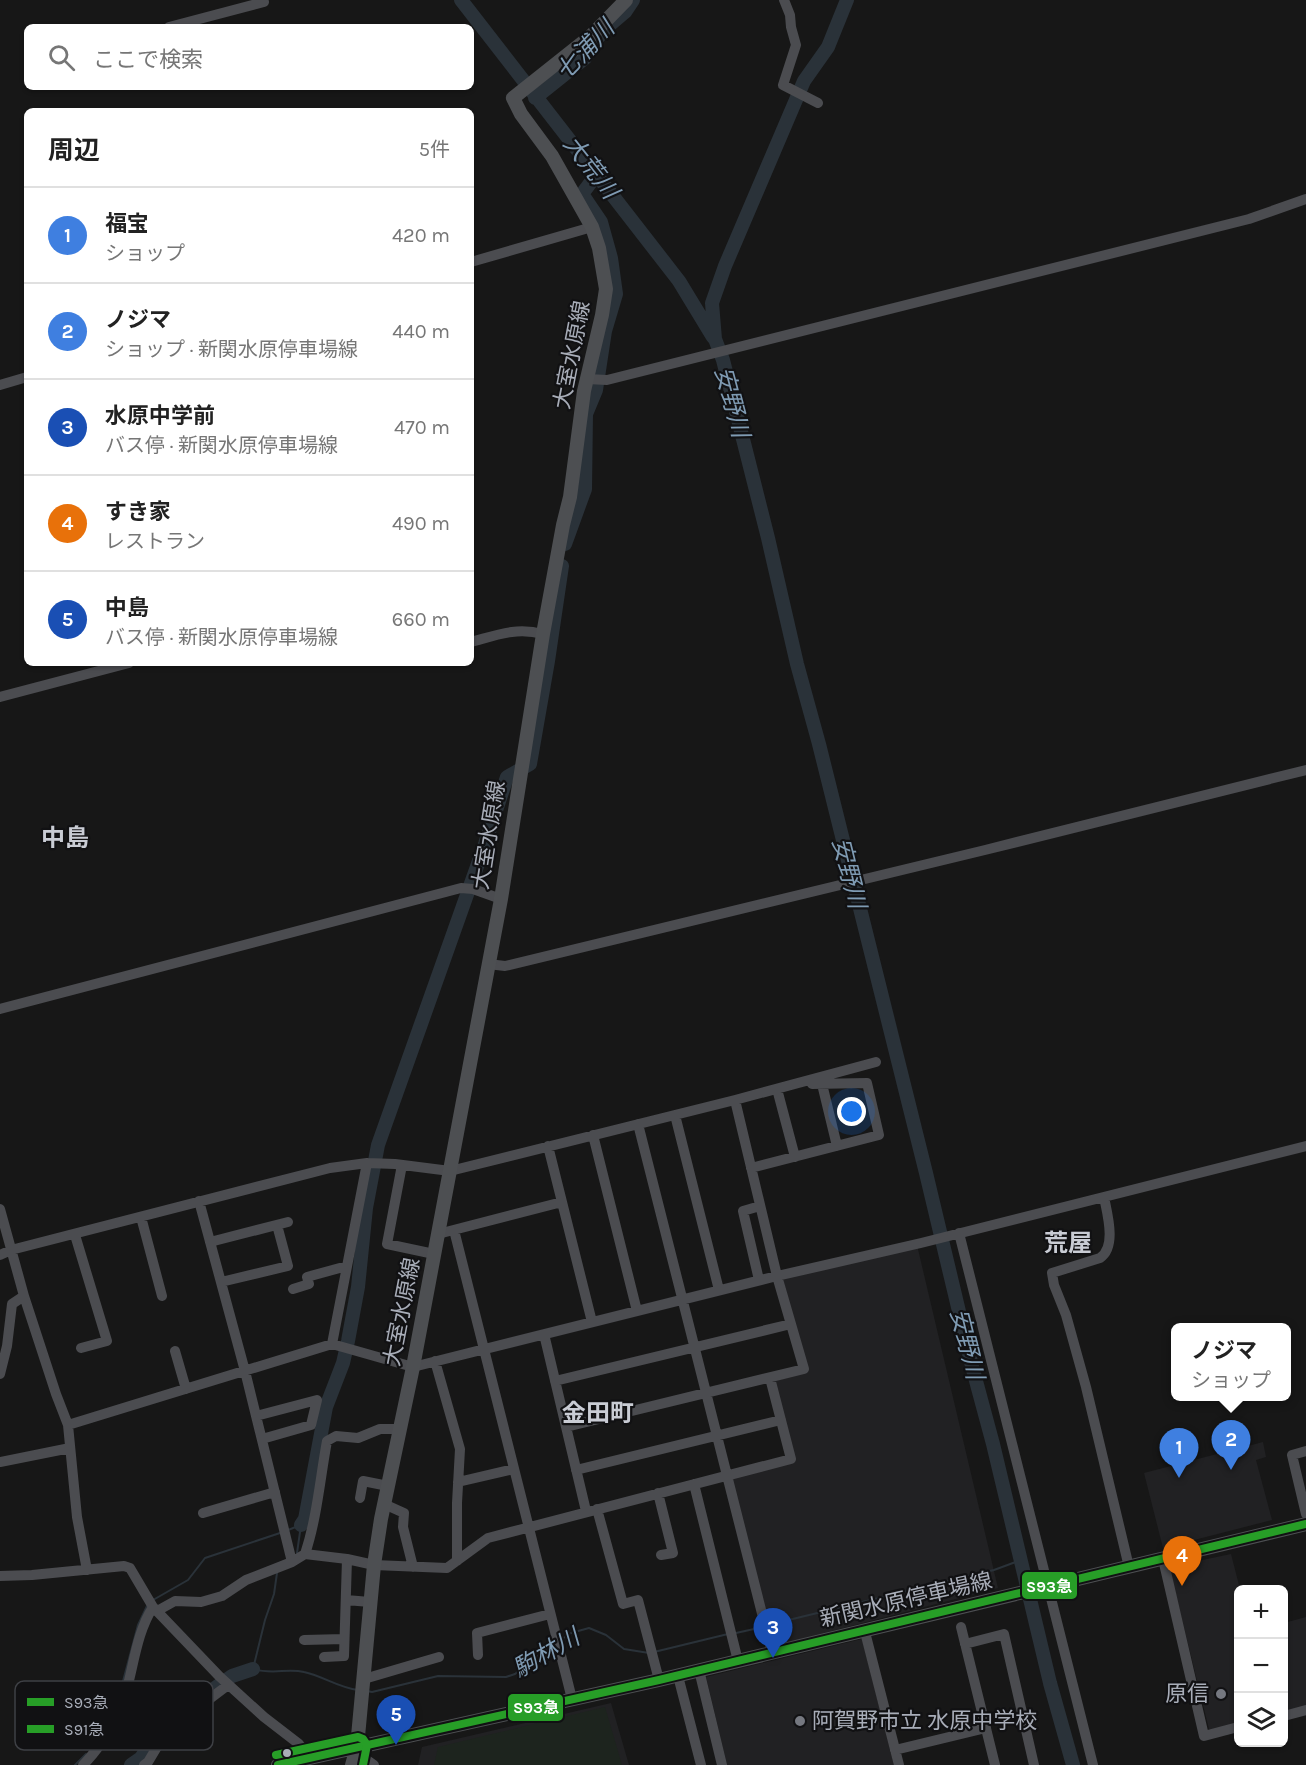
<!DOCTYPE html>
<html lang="ja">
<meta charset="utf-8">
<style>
body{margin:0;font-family:Karla,"Noto Sans JP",sans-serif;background:#f6f6f6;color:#222}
.controls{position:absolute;right:18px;bottom:18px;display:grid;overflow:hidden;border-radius:9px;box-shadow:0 2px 4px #0004}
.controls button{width:54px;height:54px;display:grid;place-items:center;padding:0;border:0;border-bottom:2px solid #e0e0e0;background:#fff;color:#222;font:30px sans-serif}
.you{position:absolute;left:852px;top:1112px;width:21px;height:21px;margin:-15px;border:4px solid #fff;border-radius:50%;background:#1a73e8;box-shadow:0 0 0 9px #1a73e833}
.badge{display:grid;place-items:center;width:39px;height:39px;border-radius:50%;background:#0f766e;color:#fff;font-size:20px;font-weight:700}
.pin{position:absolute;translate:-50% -50px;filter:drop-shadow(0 2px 3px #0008)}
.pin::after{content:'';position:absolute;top:32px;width:21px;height:18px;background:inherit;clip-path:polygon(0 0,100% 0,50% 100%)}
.popup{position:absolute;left:1171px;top:1323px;width:120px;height:78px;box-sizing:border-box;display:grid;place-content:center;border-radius:9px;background:#fff;filter:drop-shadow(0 2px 4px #0005);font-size:20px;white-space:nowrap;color:#767676}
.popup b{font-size:22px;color:#222}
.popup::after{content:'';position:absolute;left:50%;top:100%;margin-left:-12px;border:12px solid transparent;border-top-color:#fff}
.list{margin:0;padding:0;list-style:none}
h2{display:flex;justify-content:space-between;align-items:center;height:78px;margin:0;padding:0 24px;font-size:26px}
h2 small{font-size:20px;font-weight:400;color:#767676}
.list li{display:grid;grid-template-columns:39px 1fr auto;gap:18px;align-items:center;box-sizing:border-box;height:96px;padding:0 24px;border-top:2px solid #e0e0e0}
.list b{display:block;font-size:22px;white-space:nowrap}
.list p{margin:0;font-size:20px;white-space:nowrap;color:#767676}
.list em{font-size:20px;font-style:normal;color:#767676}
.icon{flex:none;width:33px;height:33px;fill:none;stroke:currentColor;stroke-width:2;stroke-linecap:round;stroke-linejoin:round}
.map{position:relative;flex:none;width:1306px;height:1765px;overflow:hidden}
.search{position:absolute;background:#fff;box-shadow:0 2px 4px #0004;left:24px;top:24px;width:450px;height:66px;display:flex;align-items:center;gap:15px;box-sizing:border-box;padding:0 21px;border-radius:9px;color:#767676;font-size:22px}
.panel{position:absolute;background:#fff;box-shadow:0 2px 4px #0004;left:24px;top:108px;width:450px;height:558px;border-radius:9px}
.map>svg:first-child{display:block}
</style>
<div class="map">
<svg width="1306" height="1765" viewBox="0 0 1306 1765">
<rect width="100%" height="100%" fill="#171717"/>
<path fill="#212123" d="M917,1245L998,1588L774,1646L730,1477L795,1461L774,1381L807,1372L783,1279Z
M1263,1442L1266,1457L1256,1460L1272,1520L1163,1548L1144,1473Z
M1231,1554L1240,1589L1238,1590V1725L1213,1731L1209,1729L1169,1567Z
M1306,1617V1708L1284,1714V1623Z
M862,1639L894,1765H727L706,1677Z
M611,1703L629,1765H418L422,1747Z"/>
<path fill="#1d241e" d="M605,1707L622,1765H434L438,1747Z"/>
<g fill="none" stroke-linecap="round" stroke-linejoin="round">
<path stroke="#2a3239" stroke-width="2" d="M288,1530L301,1525L297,1553
M277,1573L274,1594L265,1620L253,1669C273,1675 287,1668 304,1672C323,1676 339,1688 358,1690
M153,1600L188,1580L205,1558L280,1533
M768,1625L994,1570L1021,1560
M736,1633L763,1627
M562,1639L571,1633L589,1628L606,1635L624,1649L649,1653
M654,1652L728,1634
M367,1691L372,1692L438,1676L506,1677L515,1674L554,1643
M97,1741L122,1685L138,1625L147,1606
M75,1765L86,1754"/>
<path stroke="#2a3239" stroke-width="14" d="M461,0L679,281L713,337
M847,0L828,47L804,81L725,266L712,303L715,339L723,360L768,538L797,664L819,744L926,1173L972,1366L993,1444L1050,1683L1073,1765
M535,98L585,58L591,46L605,29L625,12L633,0
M565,544L585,489L586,414L596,390L605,331L616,294L611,258L601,222L582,194L597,174
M301,1525L305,1519L326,1407L343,1363L348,1341L358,1287L366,1208L378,1145L485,844L507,777L530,764L548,661L562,566
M131,1765L141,1758L161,1728L219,1685L232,1676L253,1669"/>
<path stroke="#4b4c50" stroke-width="10" d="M784,0L790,15L791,27L796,45L783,85L818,103
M169,27L264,2
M471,262L592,227
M587,379L607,380L1249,219L1306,199
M0,385L27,377
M471,642C497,635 516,627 543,634
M0,697L129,663
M488,964L505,966L985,850L1306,770
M0,1009L461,888L473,889L501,899
M822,1084L837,1146
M777,1089L795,1157
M675,1115L719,1290
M638,1124L772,1653
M593,1135L637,1311
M548,1146L592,1322
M402,1165L387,1244L434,1254
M751,1168L879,1135L867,1083L812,1084
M1104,1197C1107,1213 1117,1247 1100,1258L1052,1273L1054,1285L1066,1315L1086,1387L1129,1567
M199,1201L245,1371L292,1562
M0,1209L24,1296L56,1394L68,1425L77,1517L87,1570
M141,1217L162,1296
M454,1230L572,1699
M959,1233L1093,1765
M438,1234L562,1202
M75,1235L107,1341L81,1348
M210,1242L288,1222
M0,1255L11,1250L330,1168L367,1163L395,1164L450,1171L735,1100L876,1062
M759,1280L743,1211L760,1206
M221,1282L288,1266L277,1225
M293,1289L309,1284L307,1277L347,1266
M544,1334L586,1511
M332,1344L367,1163
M175,1351L186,1389
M435,1361L460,1449L457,1503V1561
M0,1374L7,1346L12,1304L24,1296
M555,1381L791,1324
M256,1416L317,1400L311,1425L262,1439
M68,1425L332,1344L413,1367L777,1276L921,1243L1306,1146
M566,1427L804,1369L777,1276L735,1100
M1306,1451L1292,1455L1306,1514
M0,1462L70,1448
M576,1470L781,1420
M458,1482L514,1469
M694,1484L738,1661
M658,1493L673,1553L661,1555
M360,1498L363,1481L388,1486
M384,1504L404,1513L403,1527L413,1567
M597,1509L623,1604L638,1600L659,1680
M203,1513L275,1492
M305,1554C317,1518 320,1479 327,1441L336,1436L358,1438L380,1429H400
M1163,1559L1204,1736L1238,1727
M0,1576L32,1575L124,1566L130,1568L153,1607L219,1676L264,1717L299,1744L310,1758
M346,1600L370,1602
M157,1611L175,1601L201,1602L222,1596L246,1580L292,1562L305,1554L347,1559L374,1565L447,1568L488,1538L791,1459L770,1378
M961,1627L995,1765
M865,1632L899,1765
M304,1640L344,1639
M965,1644L1004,1634L1034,1765
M478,1655L477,1633L550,1614
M324,1657L344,1656L347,1559
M699,1670L722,1765
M678,1676L701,1765
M364,1679L439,1657
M1284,1716L1306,1710
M357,1747L367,1760L374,1765
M895,1750L986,1728
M83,1765C102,1746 118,1718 126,1692C134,1664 137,1632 153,1607
M144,1765L148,1762L166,1732L228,1685"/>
<path stroke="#4d4f52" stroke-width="14" d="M278,1765L659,1680L1306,1524
M352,1765L357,1747L374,1565L381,1519L413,1367L501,899L543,634L563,525L570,497L584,391L602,315L606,289L599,248L592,227L552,156L521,114L513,98L591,36L626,0"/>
<g stroke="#111113" stroke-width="12">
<path id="bus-1" d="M278,1765L659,1680L1306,1524"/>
</g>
<g stroke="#111113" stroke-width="12">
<path id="bus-2" d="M276,1755L358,1737L363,1739L367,1745L363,1765"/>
</g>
<use href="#bus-1" stroke="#279e27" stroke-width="8"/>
<use href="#bus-2" stroke="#279e27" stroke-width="8"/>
</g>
<g fill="#757880" stroke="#111113" stroke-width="2">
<circle cx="1221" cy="1694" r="6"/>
<circle cx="800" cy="1721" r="6"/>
</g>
<circle fill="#a8adb8" stroke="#111113" stroke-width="2" cx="287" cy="1753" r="5"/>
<g text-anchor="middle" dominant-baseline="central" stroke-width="4.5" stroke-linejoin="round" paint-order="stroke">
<g font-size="22" fill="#a8adb8" stroke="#111113">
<text transform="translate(572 355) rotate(-79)">大室水原線</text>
<text transform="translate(489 835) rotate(-81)">大室水原線</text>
<text transform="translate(402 1312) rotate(-79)">大室水原線</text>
<text transform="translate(906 1600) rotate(-13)">新関水原停車場線</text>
</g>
<g font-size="22" fill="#a8adb8" stroke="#111113" text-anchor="end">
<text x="1209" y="1694">原信</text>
<text x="812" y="1721" text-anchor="start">阿賀野市立 水原中学校</text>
</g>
<g font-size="24" font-style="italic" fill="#7f9bb3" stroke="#111113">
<text transform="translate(585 50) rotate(-46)">七浦川</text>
<text transform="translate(591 167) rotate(52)">大荒川</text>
<text transform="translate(732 402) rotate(75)">安野川</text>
<text transform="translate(849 873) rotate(76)">安野川</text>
<text transform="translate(967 1344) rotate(76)">安野川</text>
<text transform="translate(546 1653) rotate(-30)">駒林川</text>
</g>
<g font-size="24" font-weight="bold" fill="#c9ccd4" stroke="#111113">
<text x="65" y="838">中島</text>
<text x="1068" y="1243">荒屋</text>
<text x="598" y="1413">金田町</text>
</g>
</g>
<rect x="15" y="1681" width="198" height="69" rx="9" fill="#111113" stroke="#3e4045" stroke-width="1.5"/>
<rect x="27" y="1698" width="27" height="8" fill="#279e27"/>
<rect x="27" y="1725" width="27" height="8" fill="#279e27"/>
<g font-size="16" fill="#a8adb8">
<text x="64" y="1708">S93急</text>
<text x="64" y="1735">S91急</text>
</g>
<g stroke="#111113" stroke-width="2">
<rect x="1021" y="1571" width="57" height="29" rx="6" fill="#279e27"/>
<rect x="507" y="1693" width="57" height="29" rx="6" fill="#279e27"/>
</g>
<g font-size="16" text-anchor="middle" font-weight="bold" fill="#fff">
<text x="1049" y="1592">S93急</text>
<text x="536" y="1713">S93急</text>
</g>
</svg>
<div class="controls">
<button>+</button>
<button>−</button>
<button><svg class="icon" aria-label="layers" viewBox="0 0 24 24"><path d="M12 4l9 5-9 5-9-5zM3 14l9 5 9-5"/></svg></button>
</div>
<div class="you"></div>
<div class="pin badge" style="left:1179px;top:1478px;background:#3f7fe0">1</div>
<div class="pin badge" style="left:1231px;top:1470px;background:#3f7fe0">2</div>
<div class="popup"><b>ノジマ</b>ショップ</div>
<div class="pin badge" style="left:773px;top:1658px;background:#1a4fb4">3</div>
<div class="pin badge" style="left:1182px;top:1586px;background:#e8710a">4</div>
<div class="pin badge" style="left:396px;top:1745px;background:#1a4fb4">5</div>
<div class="search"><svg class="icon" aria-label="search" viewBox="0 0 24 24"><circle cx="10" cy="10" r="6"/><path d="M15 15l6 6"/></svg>ここで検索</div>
<section class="panel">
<h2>周辺<small>5件</small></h2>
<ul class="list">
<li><span class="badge" style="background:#3f7fe0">1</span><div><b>福宝</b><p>ショップ</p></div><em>420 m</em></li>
<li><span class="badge" style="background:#3f7fe0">2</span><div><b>ノジマ</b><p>ショップ · 新関水原停車場線</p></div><em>440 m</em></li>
<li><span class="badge" style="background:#1a4fb4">3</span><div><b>水原中学前</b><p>バス停 · 新関水原停車場線</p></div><em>470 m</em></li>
<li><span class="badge" style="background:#e8710a">4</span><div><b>すき家</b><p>レストラン</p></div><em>490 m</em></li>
<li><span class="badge" style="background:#1a4fb4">5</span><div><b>中島</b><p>バス停 · 新関水原停車場線</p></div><em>660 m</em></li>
</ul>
</section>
</div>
